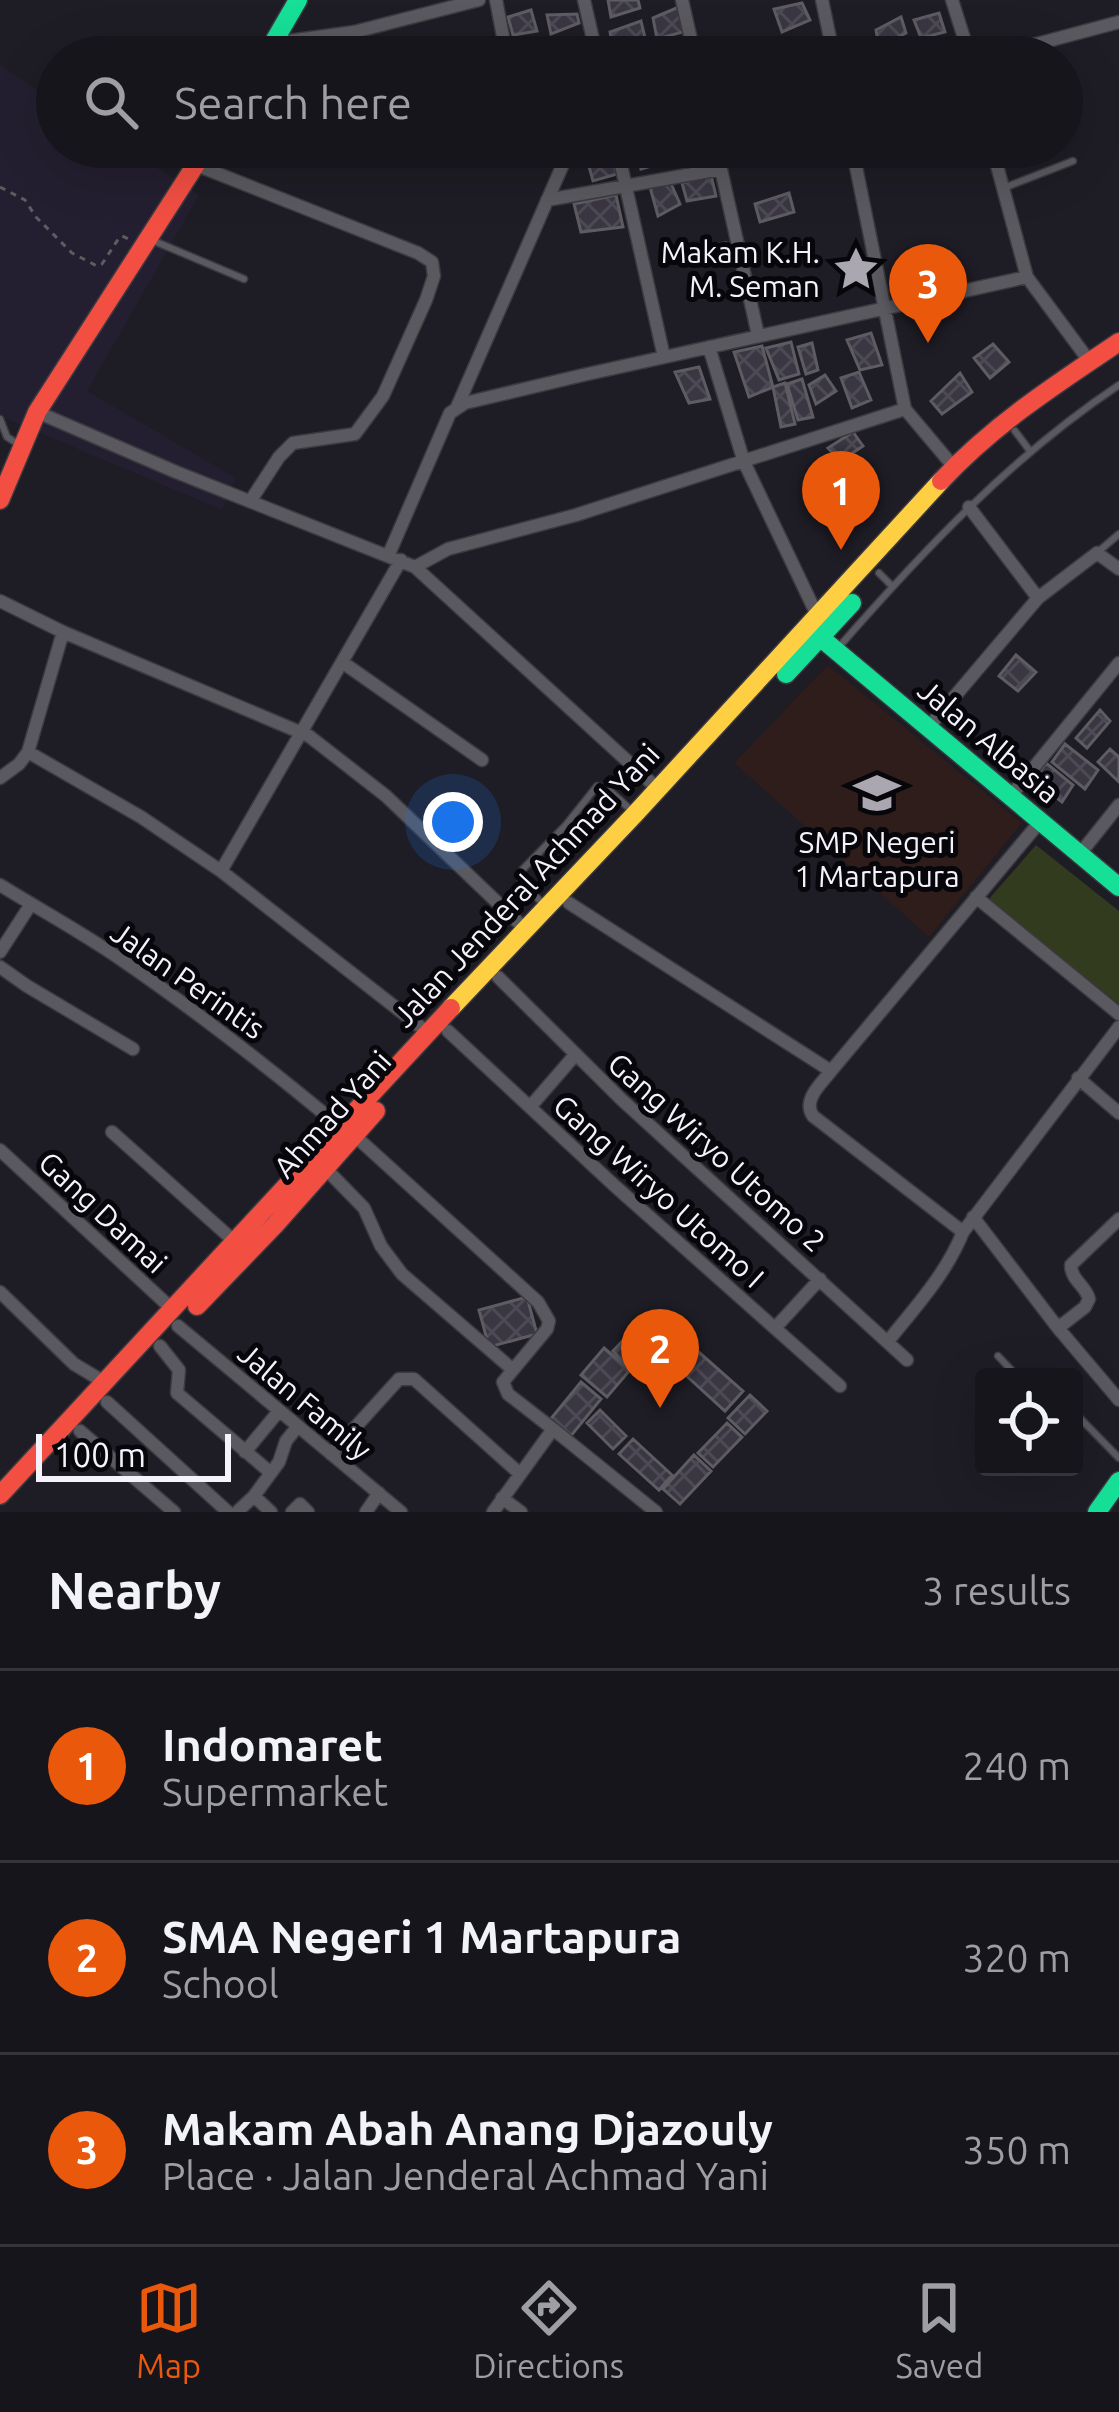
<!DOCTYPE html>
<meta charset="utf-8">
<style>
body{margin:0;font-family:Ubuntu,sans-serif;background:#1f1e24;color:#f1f3f6}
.controls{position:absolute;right:36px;bottom:36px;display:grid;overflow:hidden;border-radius:12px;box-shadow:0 12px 48px #0002}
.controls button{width:108px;height:108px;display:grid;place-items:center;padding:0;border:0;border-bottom:3px solid #35343a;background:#16151b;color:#f1f3f6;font:60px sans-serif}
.scale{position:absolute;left:36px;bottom:30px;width:195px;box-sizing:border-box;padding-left:12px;border:6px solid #f5f2fc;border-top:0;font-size:33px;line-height:42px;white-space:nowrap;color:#f5f2fc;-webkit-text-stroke:9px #07060b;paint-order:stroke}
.you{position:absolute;left:453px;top:822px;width:42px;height:42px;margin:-30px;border:9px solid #fff;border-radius:50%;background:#1a73e8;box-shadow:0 0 0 18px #1a73e833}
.badge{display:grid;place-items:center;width:78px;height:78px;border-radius:50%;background:#ea580c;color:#fff;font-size:39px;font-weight:700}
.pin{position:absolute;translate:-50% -99px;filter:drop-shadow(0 3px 6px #0008)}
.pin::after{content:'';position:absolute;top:63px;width:42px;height:36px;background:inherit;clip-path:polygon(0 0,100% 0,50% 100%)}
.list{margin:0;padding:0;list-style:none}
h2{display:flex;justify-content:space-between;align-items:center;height:156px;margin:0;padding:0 48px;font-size:51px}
h2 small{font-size:39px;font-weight:400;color:#9e9fa3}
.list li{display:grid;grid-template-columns:78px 1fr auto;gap:36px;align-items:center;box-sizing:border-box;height:192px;padding:0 48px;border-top:3px solid #35343a}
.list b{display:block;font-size:45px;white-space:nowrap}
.list p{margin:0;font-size:39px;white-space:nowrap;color:#9e9fa3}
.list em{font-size:39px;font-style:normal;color:#9e9fa3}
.icon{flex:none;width:66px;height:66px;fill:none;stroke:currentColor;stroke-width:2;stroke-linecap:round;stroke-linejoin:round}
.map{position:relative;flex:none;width:1119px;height:1512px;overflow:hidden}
.search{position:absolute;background:#16151b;box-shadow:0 12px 48px #0002;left:36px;right:36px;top:36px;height:132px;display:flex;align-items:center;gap:30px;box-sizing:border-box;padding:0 42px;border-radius:66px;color:#9e9fa3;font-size:45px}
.sheet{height:732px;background:#16151b}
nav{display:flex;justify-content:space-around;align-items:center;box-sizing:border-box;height:168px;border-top:3px solid #35343a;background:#16151b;font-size:33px;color:#9e9fa3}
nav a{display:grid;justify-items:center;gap:6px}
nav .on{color:#ea580c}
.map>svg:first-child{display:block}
</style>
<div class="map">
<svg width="1119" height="1512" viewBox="0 0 1119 1512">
<defs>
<pattern id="building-cross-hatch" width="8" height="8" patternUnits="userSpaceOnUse" patternTransform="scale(3)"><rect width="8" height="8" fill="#3a3642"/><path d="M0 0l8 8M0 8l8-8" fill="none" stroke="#4d4a55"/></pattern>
</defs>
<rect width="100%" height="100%" fill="#1e1c24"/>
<path fill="#241f30" d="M0,65L57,103V147H125L199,195L87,391L236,478L222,510L0,416Z"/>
<path fill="#2e1d1b" d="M828,665L1022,823L929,937L734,763Z"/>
<path fill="#323b1e" d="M1036,845L1119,911V1004L988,900Z"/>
<path fill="url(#building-cross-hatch)" stroke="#5d5c62" stroke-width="3" d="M608,0H638L640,8L611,17Z
M802,3L810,20L782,32L774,9Z
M679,7L683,32L657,39L653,18Z
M531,10L537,31L513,35L508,17Z
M939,13L945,32L921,38L914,20Z
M577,14L579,23L551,34L547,15Z
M901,17L906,33L879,47L876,30Z
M641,21L647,46L614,53L610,32Z
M812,41L820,57H771L768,49Z
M681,42L685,57H655L652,45Z
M653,147H665L668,161L641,169L636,150Z
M608,148L617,174L593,181L586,156Z
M711,175L716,196L687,201L682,183Z
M669,179L680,204L658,216L650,187Z
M789,193L794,212L760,222L755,204Z
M616,195L623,227L581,232L574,204Z
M726,243L729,258L704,263L700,246Z
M871,333L882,365L860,370L847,340Z
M791,342L799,374L779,380L766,348Z
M812,343L818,370L806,374L798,347Z
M993,344L1009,362L990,378L974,358Z
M762,346L773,387L749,397L734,352Z
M699,367L710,399L689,403L675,372Z
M859,372L871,400L852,408L841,378Z
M960,373L972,392L942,414L931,401Z
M825,375L836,391L816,404L809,385Z
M802,379L813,417L798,420L787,384Z
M785,383L795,424L781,427L773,387Z
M853,432L863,446L840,461L828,448Z
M1016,655L1036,672L1018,691L999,676Z
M1100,710L1110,721L1087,748L1076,738Z
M1065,744L1098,770L1085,789L1052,762Z
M1110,749L1119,757V782L1098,762Z
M1046,763L1073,785L1062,802L1034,780Z
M527,1297L537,1334L489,1347L479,1310Z
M665,1322L682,1335L664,1357L647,1343Z
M631,1332L649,1348L630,1368L613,1351Z
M685,1340L743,1391L725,1411L668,1359Z
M604,1348L630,1370L607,1397L581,1375Z
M581,1382L601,1399L570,1437L549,1421Z
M750,1395L767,1411L745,1434L728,1418Z
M600,1410L626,1436L613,1449L587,1423Z
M727,1423L742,1437L713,1467L698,1453Z
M633,1439L672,1475L659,1490L619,1454Z
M694,1455L711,1471L680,1504L663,1489Z"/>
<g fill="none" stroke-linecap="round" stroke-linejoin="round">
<g stroke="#3b3a40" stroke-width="9">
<path id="lane" d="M1006,187L1073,161
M154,241L244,279
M0,419L7,437L20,445
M1015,431L1030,451
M1099,551L1119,534
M879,573L892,586
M838,648C923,551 1011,457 1119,385
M544,905L521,881L522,870L565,826L597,786L608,789L632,811
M998,1356L1018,1377
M1074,1412L1119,1458"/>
</g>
<g stroke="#3b3a40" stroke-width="15">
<path id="street" d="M496,0L507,57
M584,0L597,57
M682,0L695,57
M822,0L834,57
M952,0L970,57
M274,43L354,32L479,0
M988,57L1119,22
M617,147L664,357
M716,147L758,335
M992,147L1027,277L1090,362
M196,165L418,253L432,262L434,276L426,300L383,396L355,434L293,443L279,457L251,500
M547,200L721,169
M709,347L744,462L817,615
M457,407L567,155L560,147
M905,409L953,466
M37,412L176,472L415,567L658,789
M969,507L1038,598
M389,554L450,413L465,403L583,375L1027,277
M415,567L448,549L576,515L905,409L852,147
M0,601L63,632L309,736L386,796L525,929
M342,662L482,760
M927,729L1038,598L1097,553L1119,569
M28,752L63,632
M0,778L19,764L28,752L141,817L221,871L427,1032
M1009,798L1119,663
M1039,823L831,1071C821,1084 802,1100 813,1116L963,1232L1119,1027
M1079,855L1119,805
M221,871L401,560
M0,885C39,909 81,932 119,958C195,1010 268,1067 339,1126
M976,897L1119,1014
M569,903L831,1071
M0,952L31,904
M0,967L27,986L133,1049
M498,977L621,1099L907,1360
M448,1031L616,1187L840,1386
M1078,1078L1119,1113
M530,1107L575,1055
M112,1132L234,1241
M354,1135L538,1302L549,1321L547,1329L503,1382L508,1394L553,1429L493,1512
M0,1150L171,1308
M324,1167L364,1208L381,1246L402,1274L512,1369
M973,1217L1058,1328L1119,1400
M0,1292L74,1364L104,1382
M178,1326L401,1512
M775,1328L820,1279
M1058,1328L1085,1307L1089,1299C1086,1286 1071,1280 1071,1265L1119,1219
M889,1340C917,1305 946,1274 963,1232
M160,1346L179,1370L177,1393L271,1473
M107,1402L228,1512
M553,1429L656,1512
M80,1431L174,1512
M245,1452L279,1411
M331,1454L399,1379H414L519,1473
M254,1496L279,1462L286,1441L298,1426
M502,1498L521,1512
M237,1512L254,1496L271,1512
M292,1512L300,1504L308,1512
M366,1512L379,1493"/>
</g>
<g stroke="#3b3a40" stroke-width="21">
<path id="fast" d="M265,57L298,0
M821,638L1119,887
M786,674L852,603
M1097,1512L1119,1481"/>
</g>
<g stroke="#3b3a40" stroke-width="21">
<path id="slow" d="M451,1008L635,814L941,481"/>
</g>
<g stroke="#3b3a40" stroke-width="21">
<path id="jam" d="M941,481C993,425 1056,384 1119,342
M0,500L37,412L207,147
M197,1306L275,1225L376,1111
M0,1495L451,1008"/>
</g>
<path stroke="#5e5c61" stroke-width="3" stroke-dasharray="6 6" stroke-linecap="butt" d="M0,187L25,200L36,217L72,253L97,266L102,264L119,238L122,236L131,240"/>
<use href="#lane" stroke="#5a595f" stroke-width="6"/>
<use href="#street" stroke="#5a595f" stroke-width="12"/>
<use href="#fast" stroke="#16e098" stroke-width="18"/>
<use href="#slow" stroke="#ffcf43" stroke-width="18"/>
<use href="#jam" stroke="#f24e42" stroke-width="18"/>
</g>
<defs>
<g id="sight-bare" transform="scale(3.6)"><path d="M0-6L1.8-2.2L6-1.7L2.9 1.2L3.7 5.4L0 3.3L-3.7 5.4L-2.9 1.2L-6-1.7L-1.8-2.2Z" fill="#aaa7b0" stroke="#07060b" stroke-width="2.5" paint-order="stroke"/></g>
<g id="school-bare" transform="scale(3.6)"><path d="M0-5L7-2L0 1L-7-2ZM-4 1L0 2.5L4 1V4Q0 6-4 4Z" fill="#aaa7b0" stroke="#07060b" stroke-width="2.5" paint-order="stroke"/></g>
</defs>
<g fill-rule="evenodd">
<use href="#sight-bare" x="856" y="269"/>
<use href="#school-bare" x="877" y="793"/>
</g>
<g text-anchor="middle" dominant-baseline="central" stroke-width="10" stroke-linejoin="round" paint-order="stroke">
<g font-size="30" fill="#f5f2fc" stroke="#07060b" text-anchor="end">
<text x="820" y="252">Makam K.H.<tspan x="820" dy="34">M. Seman</tspan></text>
<text x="877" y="842" text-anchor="middle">SMP Negeri<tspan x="877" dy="34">1 Martapura</tspan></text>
</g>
<g font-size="30" fill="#f5f2fc" stroke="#07060b">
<text transform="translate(989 741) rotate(40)">Jalan Albasia</text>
<text transform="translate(526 885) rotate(-47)">Jalan Jenderal Achmad Yani</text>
<text transform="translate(188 980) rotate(35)">Jalan Perintis</text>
<text transform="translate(332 1114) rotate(-48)">Ahmad Yani</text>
<text transform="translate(717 1152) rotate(42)">Gang Wiryo Utomo 2</text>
<text transform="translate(659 1191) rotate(42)">Gang Wiryo Utomo I</text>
<text transform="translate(103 1212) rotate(43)">Gang Damai</text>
<text transform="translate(305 1401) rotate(40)">Jalan Family</text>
</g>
</g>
</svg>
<div class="controls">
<button><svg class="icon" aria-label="locate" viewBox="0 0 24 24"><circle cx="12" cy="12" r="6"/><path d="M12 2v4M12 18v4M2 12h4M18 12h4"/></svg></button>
</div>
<div class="scale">100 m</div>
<div class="you"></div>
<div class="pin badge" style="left:841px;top:550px">1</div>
<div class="pin badge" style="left:660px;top:1408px">2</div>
<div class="pin badge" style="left:928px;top:343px">3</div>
<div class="search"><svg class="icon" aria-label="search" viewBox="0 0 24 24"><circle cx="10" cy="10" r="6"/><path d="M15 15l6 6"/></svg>Search here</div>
</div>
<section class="sheet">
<h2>Nearby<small>3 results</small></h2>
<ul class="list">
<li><span class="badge">1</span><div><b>Indomaret</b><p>Supermarket</p></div><em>240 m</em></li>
<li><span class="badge">2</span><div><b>SMA Negeri 1 Martapura</b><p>School</p></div><em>320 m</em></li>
<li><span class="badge">3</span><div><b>Makam Abah Anang Djazouly</b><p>Place · Jalan Jenderal Achmad Yani</p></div><em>350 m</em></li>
</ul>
</section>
<nav>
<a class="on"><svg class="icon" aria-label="map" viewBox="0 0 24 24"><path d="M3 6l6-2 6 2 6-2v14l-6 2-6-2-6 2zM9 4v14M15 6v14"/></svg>Map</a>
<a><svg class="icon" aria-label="directions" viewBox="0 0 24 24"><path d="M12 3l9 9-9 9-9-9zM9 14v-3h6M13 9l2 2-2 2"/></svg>Directions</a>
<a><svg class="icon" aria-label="saved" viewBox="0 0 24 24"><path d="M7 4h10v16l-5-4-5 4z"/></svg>Saved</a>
</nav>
